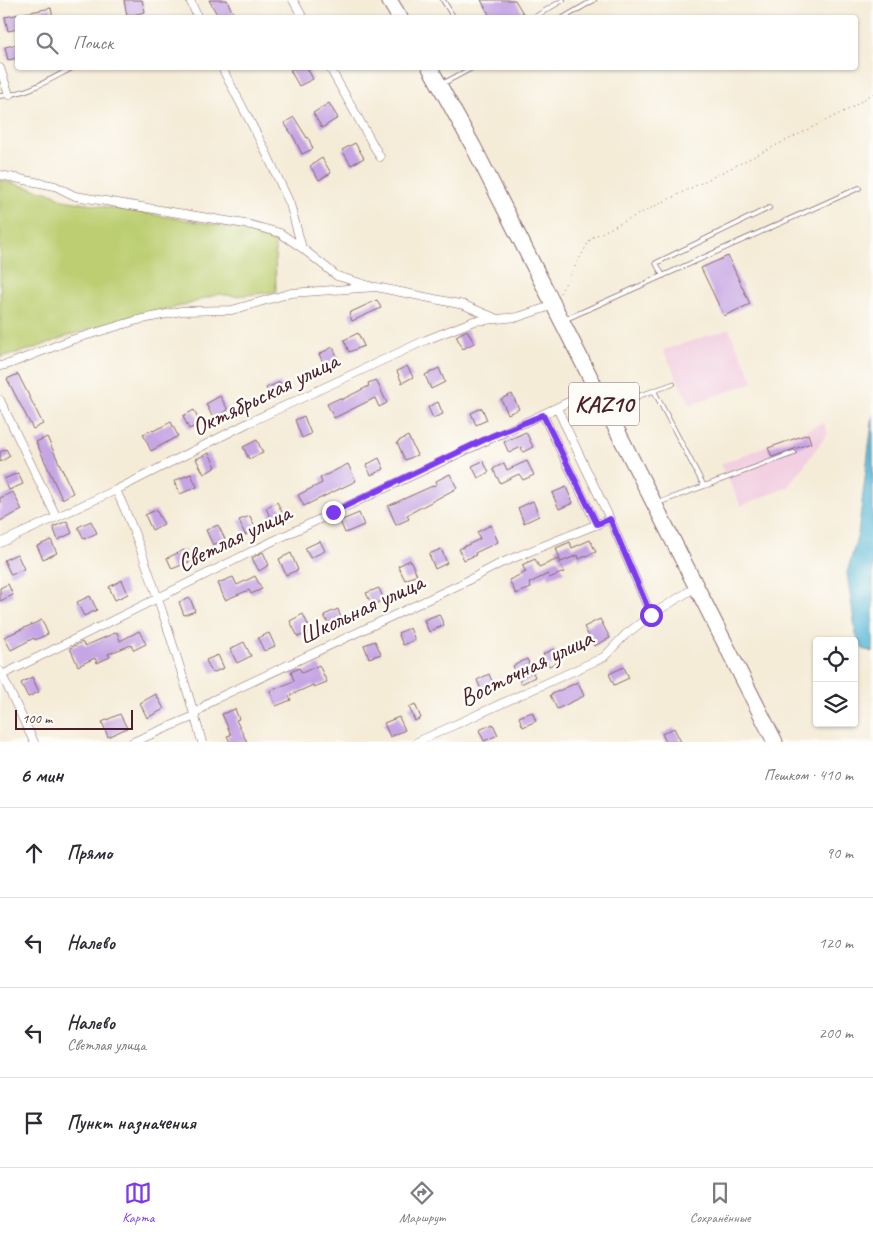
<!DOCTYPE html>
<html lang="ru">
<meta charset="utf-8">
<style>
body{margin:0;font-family:Caveat,sans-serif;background:#f2f2f3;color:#2b2b33}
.controls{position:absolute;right:15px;bottom:15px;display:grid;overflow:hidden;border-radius:5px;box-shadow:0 1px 4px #0004}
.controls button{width:45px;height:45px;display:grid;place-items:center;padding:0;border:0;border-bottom:1px solid #e1e1e2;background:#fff;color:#2b2b33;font:25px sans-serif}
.scale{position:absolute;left:15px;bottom:12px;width:118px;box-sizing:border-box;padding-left:5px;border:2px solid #4a1f2b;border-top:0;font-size:14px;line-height:18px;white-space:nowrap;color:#4a1f2b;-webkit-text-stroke:4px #fdfcf7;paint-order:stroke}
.stop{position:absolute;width:15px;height:15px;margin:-11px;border:4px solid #7c3aed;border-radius:50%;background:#fff}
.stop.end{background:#7c3aed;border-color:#fff;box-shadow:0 1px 5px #0008}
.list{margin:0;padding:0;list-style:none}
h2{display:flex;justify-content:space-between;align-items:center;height:65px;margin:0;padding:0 20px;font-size:21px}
h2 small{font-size:16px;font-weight:400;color:#7c7c81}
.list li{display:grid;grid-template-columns:32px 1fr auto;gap:15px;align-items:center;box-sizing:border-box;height:90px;padding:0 20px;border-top:1px solid #e1e1e2}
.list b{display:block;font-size:19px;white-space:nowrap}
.list p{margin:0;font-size:16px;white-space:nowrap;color:#7c7c81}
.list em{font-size:16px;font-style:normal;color:#7c7c81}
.icon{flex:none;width:28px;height:28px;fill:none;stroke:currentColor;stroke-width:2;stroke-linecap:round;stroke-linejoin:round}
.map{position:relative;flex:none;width:873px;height:742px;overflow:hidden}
.search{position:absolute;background:#fff;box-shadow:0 1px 4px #0004;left:15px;right:15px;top:15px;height:55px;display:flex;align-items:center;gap:12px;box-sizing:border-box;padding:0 18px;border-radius:5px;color:#7c7c81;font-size:19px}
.sheet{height:425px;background:#fff}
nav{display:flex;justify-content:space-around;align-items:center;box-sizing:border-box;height:70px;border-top:1px solid #e1e1e2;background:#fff;font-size:14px;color:#7c7c81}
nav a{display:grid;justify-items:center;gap:2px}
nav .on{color:#7c3aed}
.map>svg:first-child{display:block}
</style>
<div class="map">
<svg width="873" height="742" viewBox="0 0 873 742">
<rect width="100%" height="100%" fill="#fdfcf7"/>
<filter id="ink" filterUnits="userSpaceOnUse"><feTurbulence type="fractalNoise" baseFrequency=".02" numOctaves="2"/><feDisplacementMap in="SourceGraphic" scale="10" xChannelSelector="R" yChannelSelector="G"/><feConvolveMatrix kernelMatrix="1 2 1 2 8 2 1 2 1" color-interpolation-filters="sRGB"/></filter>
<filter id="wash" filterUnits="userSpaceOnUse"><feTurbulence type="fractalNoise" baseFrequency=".0096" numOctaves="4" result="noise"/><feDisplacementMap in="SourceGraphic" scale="20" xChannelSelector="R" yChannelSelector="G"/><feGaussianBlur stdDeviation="1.12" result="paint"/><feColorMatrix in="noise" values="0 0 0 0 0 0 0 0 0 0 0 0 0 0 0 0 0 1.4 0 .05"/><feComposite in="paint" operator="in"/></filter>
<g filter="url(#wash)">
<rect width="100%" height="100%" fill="#f5ecd8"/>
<path fill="#f2cfe1" d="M729,329L754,382L690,405L663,350Z
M824,423L828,433L788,487L741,506L721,464Z"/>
<path fill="#bcce71" stroke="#83764e" d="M0,180L54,194L63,200L248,230L275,243L276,292L235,296L218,294L186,305L129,318L70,335L33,349L0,357Z"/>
<path fill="#58b8d7" stroke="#516c81" d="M873,415V652L863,649L856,635L847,573L858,534Z"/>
<g id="blocks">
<path fill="#c6a5e4" d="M124,0H142L145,12L127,16Z
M209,0H227L235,18H219Z
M481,0H515L524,15L521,18H491Z
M51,8L53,18H18V29L8,31L5,17Z
M18,44V58L8,60L5,47Z
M295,68H307L313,79L299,86L290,70Z
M329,103L338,118L322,128L313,113Z
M294,117L307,138L308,137L313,149L302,154L293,136L284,123Z
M355,143L364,158L351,165L342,150Z
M322,158L331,173L319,180L310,166Z
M728,256L750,304L724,316L701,268Z
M377,300L381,308L352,321L349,313Z
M467,330L474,343L463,349L456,336Z
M358,333L364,346L349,352L344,340Z
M333,347L339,361L325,367L319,354Z
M407,366L413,377L402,383L397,371Z
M439,368L445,382L431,389L425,375Z
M18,374L43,424L33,429L7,379Z
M376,380L387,403L379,407L375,398L334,418L327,404L340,398L341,400L369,386L368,383Z
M280,382L284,390L270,397L266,388Z
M512,394L519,409L508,414L501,399Z
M220,396L228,410L213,418L206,404Z
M438,402L443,414L433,418L428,407Z
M482,408L487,420L476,425L471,413Z
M194,410L200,424L189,429L183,416Z
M304,416L311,434L302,438L295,420Z
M171,422L178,436L151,451L143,434L152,430L153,431Z
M526,432L533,447L523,452L521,447L509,453L504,442Z
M808,434L811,443L772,457L768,448Z
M408,436L417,455L405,460L397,442Z
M47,437L73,493L62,499L36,442Z
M257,440L263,453L249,459L243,447Z
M6,449L10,456L0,462V452Z
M209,453L216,467L204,474L196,459Z
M379,458L384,469L371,475L366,465Z
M483,461L489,472L478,478L472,466Z
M527,461L534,475L523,480L519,474L500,483L493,469L504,463L507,470Z
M348,464L356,481L304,506L298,495L322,483L320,478Z
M18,473L23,484L9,490L4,479Z
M191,474L197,487L180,494L174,481Z
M450,474L457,488L407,515L409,519L396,525L388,506L437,484L436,481Z
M566,487L573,503L559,509L552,493Z
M13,492L22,510L0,521V498Z
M533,501L539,516L524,523L518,508Z
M277,502L284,516L272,521L266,508Z
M156,510L164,524L152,530L145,515Z
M359,513L364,525L345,533L340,521Z
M250,516L256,530L245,535L239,520Z
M67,521L72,533L58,540L53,527Z
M91,521L97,533L84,539L78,527Z
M218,525L225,539L213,545L206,530Z
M491,525L498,542L475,553L476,555L464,560L459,549L480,539L477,532Z
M51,540L57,553L43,559L37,546Z
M590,540L596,552L579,559L578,555L561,562L556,548L570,542L572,548Z
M320,541L325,551L310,558L305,548Z
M441,549L447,563L435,569L429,554Z
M184,550L189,562L172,569L167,558Z
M263,552L269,565L259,571L252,558Z
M291,553L298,570L286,575L279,559Z
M17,554L24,569L11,575L4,560Z
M535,559L539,567L558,559L564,572L549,578L548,574L529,583L531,588L516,594L509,580L526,572L522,565Z
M410,560L417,575L405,580L398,566Z
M255,576L262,589L251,594L249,590L225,600L218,583L233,577L237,585Z
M122,580L128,594L115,600L109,587Z
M8,584L13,595L0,601V588Z
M379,588L384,600L372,605L366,593Z
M90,596L97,610L84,616L77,602Z
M190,598L195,611L184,615L179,602Z
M338,609L342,621L329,626L324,615Z
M303,614L311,631L298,637L290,621Z
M439,614L444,625L429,632L424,620Z
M600,619L610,638L594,646L584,627Z
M42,620L48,634L35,640L34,638L11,650L4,637Z
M410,628L415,640L403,645L398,633Z
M139,631L146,644L134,650L131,645L108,654L110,657L97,663L95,658L78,666L70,648L82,642L85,646L117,632L120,641Z
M269,633L275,646L264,651L258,638Z
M375,641L381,654L369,658L364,645Z
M244,642L251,656L237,663L230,649Z
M554,649L560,661L549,666L543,654Z
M218,655L224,668L212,673L206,660Z
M527,659L535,677L521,684L513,666Z
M319,665L327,682L314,687L313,685L289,696L291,700L276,706L270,691L294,681L291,672L299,668L302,673Z
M624,667L629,678L614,685L609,674Z
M489,674L496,690L484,696L477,680Z
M32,677L39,692L28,697L21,683Z
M578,682L584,696L557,709L550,695Z
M156,694L164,709L147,718L140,703Z
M415,704L421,718L415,721L409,707Z
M235,709L239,719L236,720L247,742H230L227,736L231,735L222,714Z
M532,712L536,721L523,727L519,717Z
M120,714L127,728L108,737L102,722Z
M399,717L405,730L390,737L384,723Z
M493,724L498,735L484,741L479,730Z
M674,728L681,742H666L662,734Z"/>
</g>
</g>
<g filter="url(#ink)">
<use href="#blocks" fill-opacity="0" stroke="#866768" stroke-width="1"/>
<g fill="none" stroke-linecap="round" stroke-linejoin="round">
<g stroke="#866768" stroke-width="5.5">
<path id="lane" d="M443,0L454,18
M533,18L563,0
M563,18L594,0
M442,84L472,68
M0,96C27,94 49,80 72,68
M663,276L656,263L769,208
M564,320L859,188
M654,391L704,486
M610,406L673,384
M658,503L794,453"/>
</g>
<g stroke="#866768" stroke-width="9">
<path id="street" d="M190,0L198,18
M293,0L303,18
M0,68L9,95
M222,68L264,148L290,204L302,248
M330,68L380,157
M0,175L55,186L75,196L251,225L280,233L302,248L337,276L370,286
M0,366L9,364L71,340L138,320L181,311L232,310L291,293L376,287L464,305L495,318
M0,400L56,516
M557,408L610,519L651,615
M543,415L597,525
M116,490C135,530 149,572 163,614C177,657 190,699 202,742
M0,543L116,490L248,423L426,340L474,321L518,317L554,305
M0,671L34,742
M0,676L271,542L596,389
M133,742L190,718L211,701L463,583L501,563L610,519
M417,742L604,657L625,635L651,615L696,587"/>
</g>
<g stroke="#866768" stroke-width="17">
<path id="highway" d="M389,0L400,18
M430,68L473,146L775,742"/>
</g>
<path stroke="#866768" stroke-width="1" stroke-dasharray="1 4" stroke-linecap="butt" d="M560,293L591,238L853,107L873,93"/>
<use href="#lane" stroke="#fff" stroke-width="4"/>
<use href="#street" stroke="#fff" stroke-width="8"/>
<use href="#highway" stroke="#fff" stroke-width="15"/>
</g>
</g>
<g fill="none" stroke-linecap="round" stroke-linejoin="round" filter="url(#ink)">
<path stroke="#7c3aed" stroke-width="6" d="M333,512L492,436L543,415L597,524L610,519L651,615"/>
</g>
<g text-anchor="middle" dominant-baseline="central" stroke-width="5" stroke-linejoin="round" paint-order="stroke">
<rect fill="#fdfcf7" stroke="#806168" stroke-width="1" x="569" y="382.5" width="70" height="43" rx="4"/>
<g font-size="24" font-weight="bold" fill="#4a1f2b">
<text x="604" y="404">KAZ10</text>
</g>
<g font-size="25" fill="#4a1f2b" stroke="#fdfcf7">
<text transform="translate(265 394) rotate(-26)">Октябрьская улица</text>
<text transform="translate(234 538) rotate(-26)">Светлая улица</text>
<text transform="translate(361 609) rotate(-25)">Школьная улица</text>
<text transform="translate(526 668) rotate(-26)">Восточная улица</text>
</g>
</g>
</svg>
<div class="controls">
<button><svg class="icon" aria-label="locate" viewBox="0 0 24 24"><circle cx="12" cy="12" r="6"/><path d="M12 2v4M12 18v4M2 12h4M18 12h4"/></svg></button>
<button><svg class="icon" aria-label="layers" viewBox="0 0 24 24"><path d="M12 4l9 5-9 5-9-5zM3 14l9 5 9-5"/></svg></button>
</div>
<div class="scale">100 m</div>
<div class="stop" style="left:651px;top:615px"></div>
<div class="stop end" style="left:333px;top:512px"></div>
<div class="search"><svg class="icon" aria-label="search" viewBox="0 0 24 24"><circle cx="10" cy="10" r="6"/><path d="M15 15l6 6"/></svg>Поиск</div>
</div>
<section class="sheet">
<h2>6 мин<small>Пешком · 410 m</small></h2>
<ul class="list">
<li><svg class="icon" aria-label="ahead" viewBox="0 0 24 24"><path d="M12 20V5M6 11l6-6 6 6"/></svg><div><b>Прямо</b></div><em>90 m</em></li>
<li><svg class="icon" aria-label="left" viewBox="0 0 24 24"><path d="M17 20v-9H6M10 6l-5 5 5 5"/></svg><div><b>Налево</b></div><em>120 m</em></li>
<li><svg class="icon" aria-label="left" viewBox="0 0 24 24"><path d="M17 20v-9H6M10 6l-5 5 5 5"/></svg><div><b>Налево</b><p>Светлая улица</p></div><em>200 m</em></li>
<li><svg class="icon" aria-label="arrive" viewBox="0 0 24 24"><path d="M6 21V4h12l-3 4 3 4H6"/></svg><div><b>Пункт назначения</b></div></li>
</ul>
</section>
<nav>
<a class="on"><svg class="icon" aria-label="map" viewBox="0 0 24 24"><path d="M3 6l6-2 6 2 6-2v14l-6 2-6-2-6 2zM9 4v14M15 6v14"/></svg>Карта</a>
<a><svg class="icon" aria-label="directions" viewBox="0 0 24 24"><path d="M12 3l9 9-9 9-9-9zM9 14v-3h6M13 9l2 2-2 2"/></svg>Маршрут</a>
<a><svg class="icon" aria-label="saved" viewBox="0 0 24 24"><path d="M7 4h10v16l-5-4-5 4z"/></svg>Сохранённые</a>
</nav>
